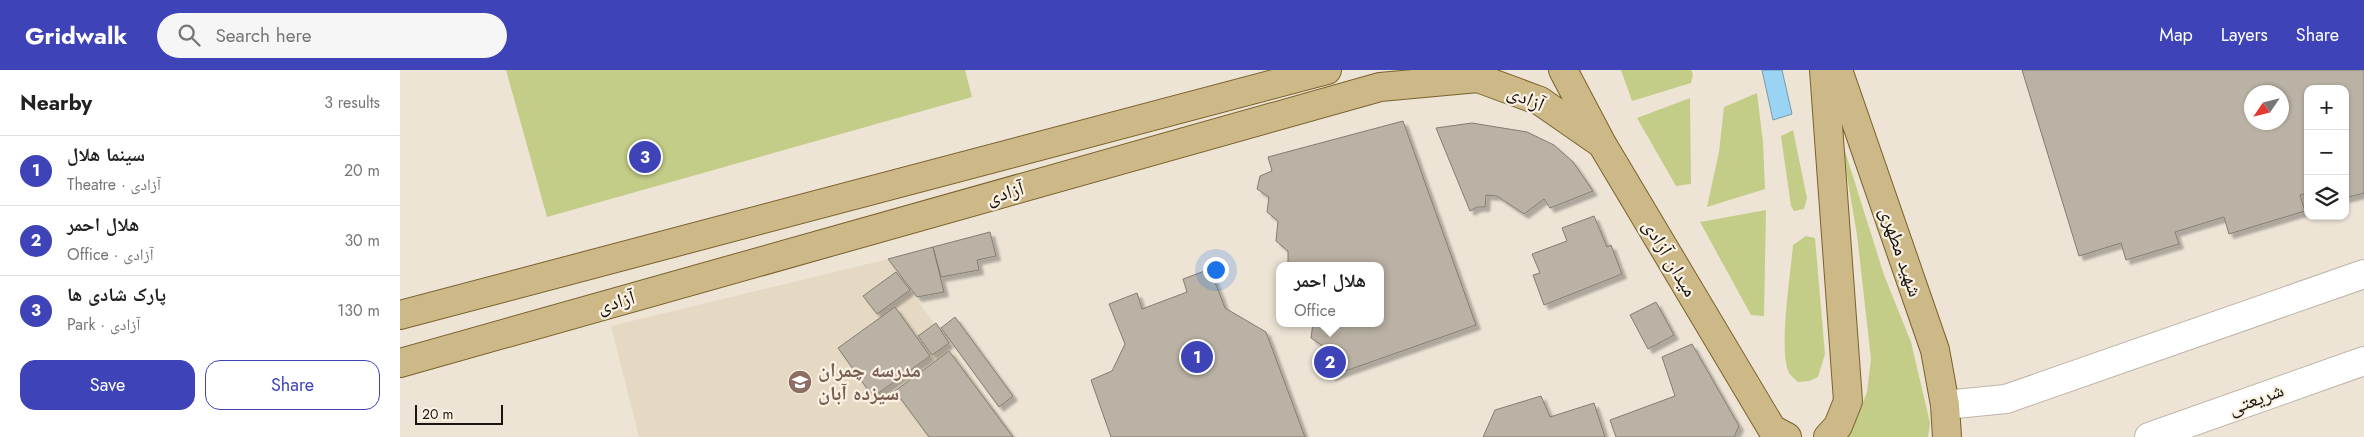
<!DOCTYPE html>
<meta charset="utf-8">
<style>
body{margin:0;font-family:Jost,"Noto Naskh Arabic",sans-serif;background:#f6f6f6;color:#222}
.controls{position:absolute;right:15px;top:15px;display:grid;overflow:hidden;border-radius:10px;box-shadow:0 1px 4px #0004}
.controls button{width:45px;height:45px;display:grid;place-items:center;padding:0;border:0;border-bottom:1px solid #e0e0e0;background:#fff;color:#222;font:25px sans-serif}
.compass{position:absolute;left:1844px;top:15px;width:45px;height:45px;border-radius:50%;background:#fff;box-shadow:0 1px 4px #0004;rotate:235deg}
.scale{position:absolute;left:15px;bottom:12px;width:88px;box-sizing:border-box;padding-left:5px;border:2px solid #191611;border-top:0;font-size:14px;line-height:18px;white-space:nowrap;color:#191611;-webkit-text-stroke:4px #faf1e3;paint-order:stroke}
.you{position:absolute;left:815px;top:199px;width:18px;height:18px;margin:-12px;border:4px solid #fff;border-radius:50%;background:#1a73e8;box-shadow:0 0 0 8px #1a73e833}
.badge{display:grid;place-items:center;width:32px;height:32px;border-radius:50%;background:#3e44b8;color:#fff;font-size:16px;font-weight:700}
.pin{position:absolute;translate:-50% -50%;border:2px solid #fff;box-shadow:0 1px 5px #0006}
.popup{position:absolute;left:876px;top:192px;width:108px;height:65px;box-sizing:border-box;display:grid;place-content:center;border-radius:10px;background:#fff;filter:drop-shadow(0 1px 4px #0005);font-size:16px;white-space:nowrap;color:#767676}
.popup b{font-size:19px;color:#222}
.popup::after{content:'';position:absolute;left:50%;top:100%;margin-left:-10px;border:10px solid transparent;border-top-color:#fff}
.list{margin:0;padding:0;list-style:none}
h2{display:flex;justify-content:space-between;align-items:center;height:65px;margin:0;padding:0 20px;font-size:21px}
h2 small{font-size:16px;font-weight:400;color:#767676}
.list li{display:grid;grid-template-columns:32px 1fr auto;gap:15px;align-items:center;box-sizing:border-box;height:70px;padding:0 20px;border-top:1px solid #e0e0e0}
.list b{display:block;font-size:19px;white-space:nowrap}
.list p{margin:0;font-size:16px;white-space:nowrap;color:#767676}
.list em{font-size:16px;font-style:normal;color:#767676}
.actions{display:flex;gap:10px;padding:15px 20px}
.actions a{flex:1;padding:11px 0;border:1px solid #3e44b8;border-radius:15px;text-align:center;font-size:18px;color:#3e44b8}
.actions .main{background:#3e44b8;color:#fff}
.icon{flex:none;width:28px;height:28px;fill:none;stroke:currentColor;stroke-width:2;stroke-linecap:round;stroke-linejoin:round}
.map{position:relative;flex:none;width:1964px;height:367px;overflow:hidden}
header{display:flex;align-items:center;gap:30px;box-sizing:border-box;height:70px;padding:0 25px;background:#3e44b8;color:#fff}
header strong{font-size:24px}
nav{display:flex;gap:28px;margin-inline-start:auto;font-size:18px}
.search{width:350px;height:45px;background:#f6f6f6;display:flex;align-items:center;gap:12px;box-sizing:border-box;padding:0 18px;border-radius:28px;color:#767676;font-size:19px}
main{display:flex}
aside{flex:1;background:#fff}
.map>svg:first-child{display:block}
</style>
<header>
<strong>Gridwalk</strong>
<div class="search"><svg class="icon" aria-label="search" viewBox="0 0 24 24"><circle cx="10" cy="10" r="6"/><path d="M15 15l6 6"/></svg>Search here</div>
<nav><a>Map</a><a>Layers</a><a>Share</a></nav>
</header>
<main>
<aside>
<h2>Nearby<small>3 results</small></h2>
<ul class="list">
<li><span class="badge">1</span><div><b>سینما هلال</b><p>Theatre · آزادی</p></div><em>20 m</em></li>
<li><span class="badge">2</span><div><b>هلال احمر</b><p>Office · آزادی</p></div><em>30 m</em></li>
<li><span class="badge">3</span><div><b>پارک شادی ها</b><p>Park · آزادی</p></div><em>130 m</em></li>
</ul>
<div class="actions"><a class="main">Save</a><a>Share</a></div>
</aside>
<div class="map">
<svg width="1964" height="367" viewBox="0 0 1964 367">
<defs>
<filter id="shadow"><feDropShadow dx="4.5" dy="4.5" stdDeviation="1" flood-color="#0004"/></filter>
</defs>
<rect width="100%" height="100%" fill="#ede4d6"/>
<path fill="#e6d9c4" d="M488,189L615,367H239L211,256Z"/>
<path fill="#c3cd87" d="M106,0H565L572,27L147,147Z
M1221,0H1291L1293,4L1291,13L1232,31Z
M1357,23L1363,72L1365,119L1307,137L1319,82L1324,37Z
M1290,28L1291,114L1276,116L1237,48Z
M1393,60L1407,128L1404,139L1394,141L1391,136L1381,66Z
M1440,65L1484,205L1511,272L1530,353L1528,367H1444L1458,346L1467,322L1471,289L1457,165Z
M1366,140L1364,246L1351,245L1300,152Z
M1406,166L1415,168L1425,284L1418,307L1409,311L1398,312C1395,309 1391,306 1389,303C1378,282 1391,201 1393,175Z"/>
<path fill="#9bd4f3" stroke="#749baf" d="M1362,0H1382L1392,44L1373,50Z"/>
<path fill="#bab2a4" stroke="#847d70" fill-rule="evenodd" filter="url(#shadow)" d="M1622,0H1964V123L1945,128V19H1908V123L1900,125L1905,141L1829,164L1824,147L1775,162L1779,174L1726,190L1721,173L1679,186ZM1852,22H1882V52H1852Z
M1003,51L1076,255L931,306L919,293L923,276L911,268L913,253H980V196H888V181L876,171L878,151L867,142L869,127L857,119L860,106L872,101L868,87Z
M1072,53L1127,62L1154,75L1173,92L1193,121L1150,138L1144,129L1124,144L1097,126L1086,125L1085,137H1077L1070,141L1036,58Z
M1194,146L1207,177L1211,175L1222,204L1144,235L1133,205L1140,203L1132,184L1167,171L1162,158Z
M590,162L596,186L577,190L579,200L541,207L533,177Z
M533,177L544,222L517,227L488,189Z
M810,199L825,238L866,262L905,367H711L691,310L712,301L725,274L709,234L737,223L742,239L787,222L783,209Z
M496,202L510,220L477,244L463,226Z
M1256,232L1274,265L1248,279L1230,245Z
M495,237L530,286L473,327L438,278Z
M555,247L613,326L599,337L541,258Z
M536,253L549,273L532,285L518,266Z
M1292,274L1339,356L1334,367H1216L1210,350L1275,326L1262,287Z
M549,281L613,367H529L495,321Z
M1141,326L1150,347L1194,333L1205,367H1083L1095,340Z"/>
<g fill="none" stroke-linecap="round" stroke-linejoin="round">
<g stroke="#beb6a8" stroke-width="30">
<path id="minor" d="M1545,335L1606,329L1964,204
M1749,367L1964,291"/>
</g>
<g stroke="#79612a" stroke-width="30">
<path id="major" d="M1163,0L1202,74L1372,359L1387,367
M1424,0L1448,331L1438,356L1428,367
M1438,0L1535,280L1545,335L1547,367
M0,245L927,0
M0,293L980,17L1078,8L1140,31L1202,74"/>
</g>
<use href="#minor" stroke="#fff" stroke-width="28"/>
<use href="#major" stroke="#cdb987" stroke-width="28"/>
</g>
<defs>
<g id="school-disc" transform="scale(1.25)"><circle r="9.5" fill="#8d6e63" stroke="#faf1e3"/><path d="M0-5L7-2L0 1L-7-2ZM-4 1L0 2.5L4 1V4Q0 6-4 4Z" fill="#fff"/></g>
</defs>
<g fill-rule="evenodd">
<use href="#school-disc" x="400" y="312"/>
</g>
<g text-anchor="middle" dominant-baseline="central" stroke-width="4.5" stroke-linejoin="round" paint-order="stroke">
<g font-size="20" fill="#191611" stroke="#faf1e3">
<text transform="translate(1126 28) rotate(24)">آزادی</text>
<text transform="translate(605 123) rotate(-16)">آزادی</text>
<text transform="translate(1501 182) rotate(71)">شهید مطهری</text>
<text transform="translate(1270 188) rotate(59)">میدان آزادی</text>
<text transform="translate(216 232) rotate(-16)">آزادی</text>
<text transform="translate(1856 329) rotate(-20)">شریعتی</text>
</g>
<g font-size="20" font-weight="bold" fill="#785e54" stroke="#faf1e3" text-anchor="start">
<text x="418" y="300">مدرسه چمران<tspan x="418" dy="23">سیزده آبان</tspan></text>
</g>
</g>
</svg>
<div class="controls">
<button>+</button>
<button>−</button>
<button><svg class="icon" aria-label="layers" viewBox="0 0 24 24"><path d="M12 4l9 5-9 5-9-5zM3 14l9 5 9-5"/></svg></button>
</div>
<svg class="compass" viewBox="-18 -18 36 36"><path d="M0-13l5 13h-10z" fill="#e53935"/><path d="M0 13l5-13h-10z" fill="#767676"/></svg>
<div class="scale">20 m</div>
<div class="you"></div>
<div class="pin badge" style="left:797px;top:287px">1</div>
<div class="pin badge" style="left:930px;top:292px">2</div>
<div class="popup"><b>هلال احمر</b>Office</div>
<div class="pin badge" style="left:245px;top:87px">3</div>
</div>
</main>
